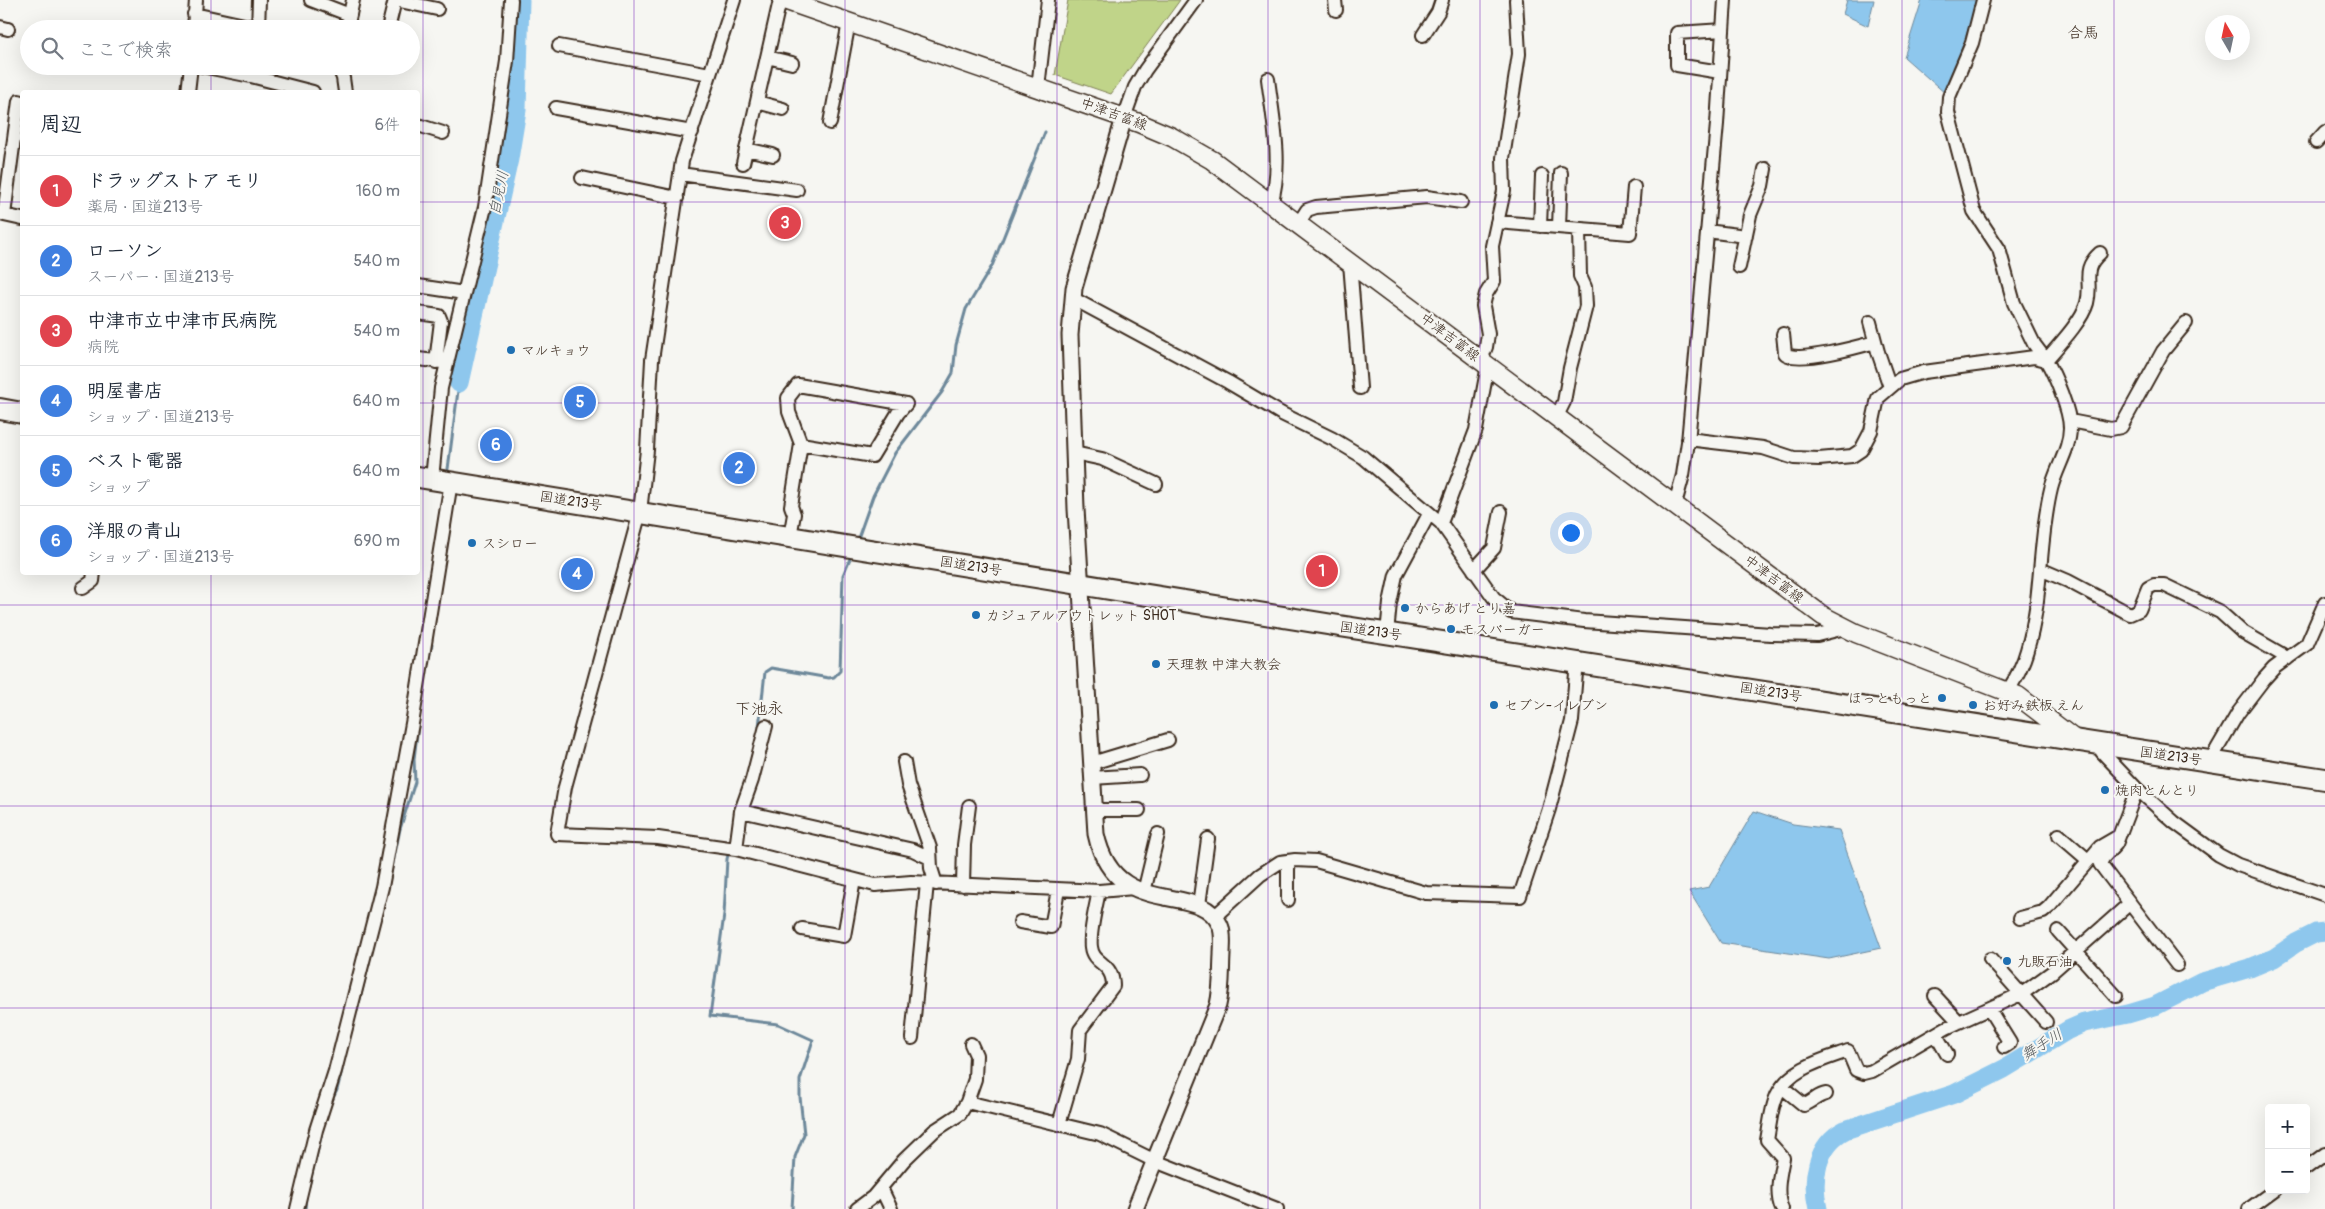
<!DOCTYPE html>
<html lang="ja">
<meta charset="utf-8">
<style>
body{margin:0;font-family:Pangolin,"Klee One",sans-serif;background:#f2f2f3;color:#1f2937}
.controls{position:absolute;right:15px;bottom:15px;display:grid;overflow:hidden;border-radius:5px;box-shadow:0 5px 20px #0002}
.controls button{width:45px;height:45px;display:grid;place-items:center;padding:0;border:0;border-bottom:1px solid #e0e1e3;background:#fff;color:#1f2937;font:25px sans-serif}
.compass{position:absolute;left:2205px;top:15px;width:45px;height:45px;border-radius:50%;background:#fff;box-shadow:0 5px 20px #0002;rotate:351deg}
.you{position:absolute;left:1570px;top:532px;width:18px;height:18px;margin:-12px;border:4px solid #fff;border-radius:50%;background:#1a73e8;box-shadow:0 0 0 8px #1a73e833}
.badge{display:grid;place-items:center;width:32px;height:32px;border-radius:50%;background:#7c3aed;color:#fff;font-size:16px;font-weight:700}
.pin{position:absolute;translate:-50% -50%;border:2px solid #fff;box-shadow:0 1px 5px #0006}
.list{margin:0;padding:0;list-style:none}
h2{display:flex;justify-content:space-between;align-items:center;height:65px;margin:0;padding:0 20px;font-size:21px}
h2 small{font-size:16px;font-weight:400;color:#747a83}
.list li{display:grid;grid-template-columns:32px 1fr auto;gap:15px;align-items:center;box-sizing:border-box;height:70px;padding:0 20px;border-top:1px solid #e0e1e3}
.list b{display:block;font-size:19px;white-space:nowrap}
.list p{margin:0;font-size:16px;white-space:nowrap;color:#747a83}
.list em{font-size:16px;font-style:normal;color:#747a83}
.icon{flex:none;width:28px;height:28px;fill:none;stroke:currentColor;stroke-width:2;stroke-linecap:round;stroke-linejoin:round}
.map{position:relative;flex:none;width:2325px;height:1209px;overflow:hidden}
.search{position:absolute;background:#fff;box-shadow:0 5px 20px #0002;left:20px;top:20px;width:400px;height:55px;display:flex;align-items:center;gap:12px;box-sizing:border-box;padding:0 18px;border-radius:28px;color:#747a83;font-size:19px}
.panel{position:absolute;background:#fff;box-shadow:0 5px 20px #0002;left:20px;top:90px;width:400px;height:485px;border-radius:5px}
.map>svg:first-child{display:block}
</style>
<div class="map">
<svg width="2325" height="1209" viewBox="0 0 2325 1209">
<rect width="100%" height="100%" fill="#f6f6f2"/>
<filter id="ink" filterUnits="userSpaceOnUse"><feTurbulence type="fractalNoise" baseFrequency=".02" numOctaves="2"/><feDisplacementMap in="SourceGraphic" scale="10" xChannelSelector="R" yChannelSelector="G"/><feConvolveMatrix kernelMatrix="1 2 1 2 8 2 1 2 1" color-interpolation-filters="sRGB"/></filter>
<g filter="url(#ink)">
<path fill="#c0d489" stroke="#7e7f54" d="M1068,0H1180L1111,94L1055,75Z"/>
<path fill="#8ec7ed" stroke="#6d889a" d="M1847,0H1874L1868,26L1843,14Z
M1922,0H1978L1946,94L1904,57Z
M1754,811L1793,824L1839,830L1881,948L1829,959L1721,943L1689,891L1709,887Z"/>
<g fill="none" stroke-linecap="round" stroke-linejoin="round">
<path stroke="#6d889a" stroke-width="3" d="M448,469L459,383
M857,541L873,496L895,453L942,392L953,373L956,345L966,309L992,266L1045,132
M429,657L432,645L429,640
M759,727L765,672L771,668L829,678L834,677L840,671L843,575L852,554
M729,851L727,859L724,915L710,1016L778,1024L813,1040L800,1080V1097L804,1134L795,1157L792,1209
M389,882L400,829L415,782L414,759L419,717
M357,1011L371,954
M331,1102L337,1090L342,1070
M309,1186L321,1137
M305,1209L306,1197"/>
<path stroke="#8ec7ed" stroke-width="19" d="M459,383L509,159L517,110L520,0
M1818,1209C1811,1180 1816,1145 1845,1130L1954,1094L2004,1069L2068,1030L2084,1023L2128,1014L2155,1006L2202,982L2250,968L2274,958L2296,943L2316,933L2325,932"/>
<g stroke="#3b2a1e" stroke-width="16">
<path id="minor" d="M311,0L350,15
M395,0L437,9
M734,0L682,161L652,360L647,450L640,512L565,787L557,834L658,838L736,849L875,885L911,882L1099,891L1134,888
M1335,0L1336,10
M1983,0L1972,43L1949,97L1948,112L1974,211L1999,249L2014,303L2034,344L2046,360C2058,346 2082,321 2087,303C2093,281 2080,271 2100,253
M194,14L258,28
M0,27L8,29
M194,29L196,0
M258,29L259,0
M347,29L353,0
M388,29L395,0
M1423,35L1438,12L1442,0
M559,46L710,74
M767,57L792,63
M202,66L251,76L313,92
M338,66L343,78L345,92
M1720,72L1677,65V33L1723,30
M1268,79C1273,119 1283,164 1271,204
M1038,88L1048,0
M188,92L191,66
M22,102L19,101L4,215L22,219
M757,102L783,109
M556,108L692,132
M1124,118L1135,87L1145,70L1196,0
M830,123L849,22
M418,125L443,133
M2316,142L2325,132
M746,149L773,155
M743,163L780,0
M680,174L797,190
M582,178L677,198
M1497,222L1630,233L1634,187
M1298,224L1307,210L1316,207L1427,197L1461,202
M1540,226L1542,176
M1559,227L1561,173
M1707,231L1746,236
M1350,263L1360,388
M1739,267L1750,215L1762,186L1765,169
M418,286L464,293
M1072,298L1228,382L1282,414L1333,439L1363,457L1441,523L1494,598L1511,612L1584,621L1771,634L1817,635L1845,628
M418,313L439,316L441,321L436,362
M1870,322L1878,352L1890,387
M1783,334L1785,353C1792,365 1861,346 1875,342
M418,359L444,362
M1481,360L1486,347L1488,334L1483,306L1486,294L1494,281L1492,246L1504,191L1503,158L1519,54L1516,0
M1557,416L1564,402L1570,368L1586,306L1585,287L1580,276L1579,229
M2070,421L2111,429L2121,427L2163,351L2186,323
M1688,439L1763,448L1794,458L1819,459L1852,456L1861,450L1871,431L1878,398L1900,379L1924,372L2034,357L2046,360C2055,375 2070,411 2070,428C2070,449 2056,468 2051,489C2038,542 2043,598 2027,650C2023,665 2016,678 2008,691
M1074,453L1102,459L1156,484
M432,479L441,388L485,207L507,61L511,0
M1675,504L1683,475L1688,442L1717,124L1725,0
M1441,523L1476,430L1488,365
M790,537L794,514L791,506L801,444L789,412L788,398L798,385L906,404L898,413L872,456L801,444
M2040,569L2068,581L2130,614L2139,610L2148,588L2154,585H2164L2220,612L2241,631L2281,654L2287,659
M1474,570L1494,548L1501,512
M83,588L93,581L94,572
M1387,633L1390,603L1396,575L1429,514
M2100,745L2102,752L2137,789L2174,822L2219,855L2238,865L2325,895
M2210,761L2238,713L2264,679L2274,668L2307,644L2325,603
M904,762L908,785L930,848L931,868L936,884
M1092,763L1168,740
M1092,778L1140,775
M2137,789L2116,844L2103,858L2100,864L2177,965
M1095,810H1139
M741,811L752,780L766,726
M2059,835L2088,860
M736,849L741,811L913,850L930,858
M963,885L964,845L969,806
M1144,892L1158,834
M1288,900V861
M1199,905L1208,839
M1214,917L1260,875L1280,862L1295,860L1316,861L1426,893L1520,896L1549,809L1572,721L1577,661
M2020,918L2043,912L2049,907L2100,847L2119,836
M1020,922L1051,927L1058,890
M802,929L844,936L854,880
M2058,931L2116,996
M1990,959L2046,1022
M1935,996L1959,1022
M1989,1009L2010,1043L2004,1047
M1936,1035L1947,1054
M912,1038L927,883
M1782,1087L1804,1105C1813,1102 1818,1095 1826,1094
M967,1102L1100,1134L1155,1161L1277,1209
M1059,1124L1078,1059L1080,1030L1113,986C1113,962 1093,965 1091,947C1089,934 1096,906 1099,891
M2306,1168L2325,1154
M881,1188L891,1209
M297,1209L316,1130L335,1071L382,887L413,718L451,482
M857,1209L873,1197L904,1160L934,1131L960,1114L967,1102L975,1079L976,1055L971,1044
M1782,1209C1775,1194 1780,1173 1783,1158L1767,1140C1770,1125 1771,1108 1777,1095C1790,1068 1823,1060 1848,1051L1856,1070L1864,1073L1872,1071L1946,1028L2023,993L2052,972L2130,903
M2249,1209L2275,1190"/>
</g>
<g stroke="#3b2a1e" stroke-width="19">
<path id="tertiary" d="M1124,118L1074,288L1070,335L1076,509L1096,834C1115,923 1200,879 1220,925C1224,934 1222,945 1222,955C1221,972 1222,988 1218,1005L1135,1209"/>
</g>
<g stroke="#3b2a1e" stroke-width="21">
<path id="secondary" d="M784,0L1139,123L1172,137L1212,160L1823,616L1856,633L2018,696L2078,742"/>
</g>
<g stroke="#3b2a1e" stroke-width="24">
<path id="trunk" d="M0,409L22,413
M418,477L1333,625L2325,779"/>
</g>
<use href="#minor" stroke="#f6f6f2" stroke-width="12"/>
<use href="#tertiary" stroke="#f6f6f2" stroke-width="15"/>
<use href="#secondary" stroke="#f6f6f2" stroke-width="18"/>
<use href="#trunk" stroke="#f6f6f2" stroke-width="20"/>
</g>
</g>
<path fill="none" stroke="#7b2cbf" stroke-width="1" stroke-opacity="0.55" d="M211,0V29M423,0V1209M634,0V1209M845,0V1209M1057,0V1209M1268,0V1209M1480,0V1209M1691,0V1209M1902,0V1209M2114,0V1209M211,66V92M0,202H22M418,202H2325M0,403H22M418,403H2325M211,572V1209M0,605H2325M0,806H2325M0,1008H2325"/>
<g fill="#1f6fb2" stroke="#f6f6f2" stroke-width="2">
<circle cx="511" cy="350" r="5"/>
<circle cx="472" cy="543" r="5"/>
<circle cx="1405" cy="608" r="5"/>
<circle cx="976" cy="615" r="5"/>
<circle cx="1451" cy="629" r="5"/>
<circle cx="1156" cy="664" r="5"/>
<circle cx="1942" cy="698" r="5"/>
<circle cx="1494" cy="705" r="5"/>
<circle cx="1973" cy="705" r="5"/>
<circle cx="2105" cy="790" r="5"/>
<circle cx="2007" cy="961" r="5"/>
</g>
<g text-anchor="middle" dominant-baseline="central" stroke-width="4" stroke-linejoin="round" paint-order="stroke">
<g font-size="14" fill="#3b2a1e" stroke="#f6f6f2">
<text transform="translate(1114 114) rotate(20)">中津吉富線</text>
<text transform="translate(1450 337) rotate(37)">中津吉富線</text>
<text transform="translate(571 501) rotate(9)">国道213号</text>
<text transform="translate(971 566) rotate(9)">国道213号</text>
<text transform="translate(1774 579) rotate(37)">中津吉富線</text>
<text transform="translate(1371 631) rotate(8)">国道213号</text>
<text transform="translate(1771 692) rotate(9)">国道213号</text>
<text transform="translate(2171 756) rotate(8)">国道213号</text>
</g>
<g font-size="14" fill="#3b2a1e" stroke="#f6f6f2" text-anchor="start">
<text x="521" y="350">マルキョウ</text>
<text x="482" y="543">スシロー</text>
<text x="1415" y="608">からあげ とり嘉</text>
<text x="986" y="615">カジュアルアウトレット SHOT</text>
<text x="1461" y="629">モスバーガー</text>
<text x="1166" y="664">天理教 中津大教会</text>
<text x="1932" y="698" text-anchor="end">ほっともっと</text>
<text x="1504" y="705">セブン-イレブン</text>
<text x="1983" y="705">お好み鉄板 えん</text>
<text x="2115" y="790">焼肉とんとり</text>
<text x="2017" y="961">九販石油</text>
</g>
<g font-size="15" font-style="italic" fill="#54595c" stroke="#f6f6f2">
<text transform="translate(499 193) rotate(-78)">自見川</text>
<text transform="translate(2042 1045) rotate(-32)">舞手川</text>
</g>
<g font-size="16" fill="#3b2a1e" stroke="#f6f6f2">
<text x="2083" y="33">合馬</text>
<text x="759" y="709">下池永</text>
</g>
</g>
</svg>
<div class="controls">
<button>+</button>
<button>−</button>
</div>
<svg class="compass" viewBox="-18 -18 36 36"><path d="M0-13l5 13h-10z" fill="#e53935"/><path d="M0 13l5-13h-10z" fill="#747a83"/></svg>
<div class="you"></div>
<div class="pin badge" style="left:1322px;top:571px;background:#e0444e">1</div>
<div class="pin badge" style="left:739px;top:468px;background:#3f7fe0">2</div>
<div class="pin badge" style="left:785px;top:223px;background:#e0444e">3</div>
<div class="pin badge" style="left:577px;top:574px;background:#3f7fe0">4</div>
<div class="pin badge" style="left:580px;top:402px;background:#3f7fe0">5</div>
<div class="pin badge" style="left:496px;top:445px;background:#3f7fe0">6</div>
<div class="search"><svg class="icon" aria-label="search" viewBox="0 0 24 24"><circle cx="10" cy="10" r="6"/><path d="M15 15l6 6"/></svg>ここで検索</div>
<section class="panel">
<h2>周辺<small>6件</small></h2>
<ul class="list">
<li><span class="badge" style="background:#e0444e">1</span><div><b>ドラッグストア モリ</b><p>薬局 · 国道213号</p></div><em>160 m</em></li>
<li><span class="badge" style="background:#3f7fe0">2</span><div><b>ローソン</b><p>スーパー · 国道213号</p></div><em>540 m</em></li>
<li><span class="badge" style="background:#e0444e">3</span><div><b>中津市立中津市民病院</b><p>病院</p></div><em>540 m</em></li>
<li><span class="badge" style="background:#3f7fe0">4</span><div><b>明屋書店</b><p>ショップ · 国道213号</p></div><em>640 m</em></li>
<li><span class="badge" style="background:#3f7fe0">5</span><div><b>ベスト電器</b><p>ショップ</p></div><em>640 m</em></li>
<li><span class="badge" style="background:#3f7fe0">6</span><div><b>洋服の青山</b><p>ショップ · 国道213号</p></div><em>690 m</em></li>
</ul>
</section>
</div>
